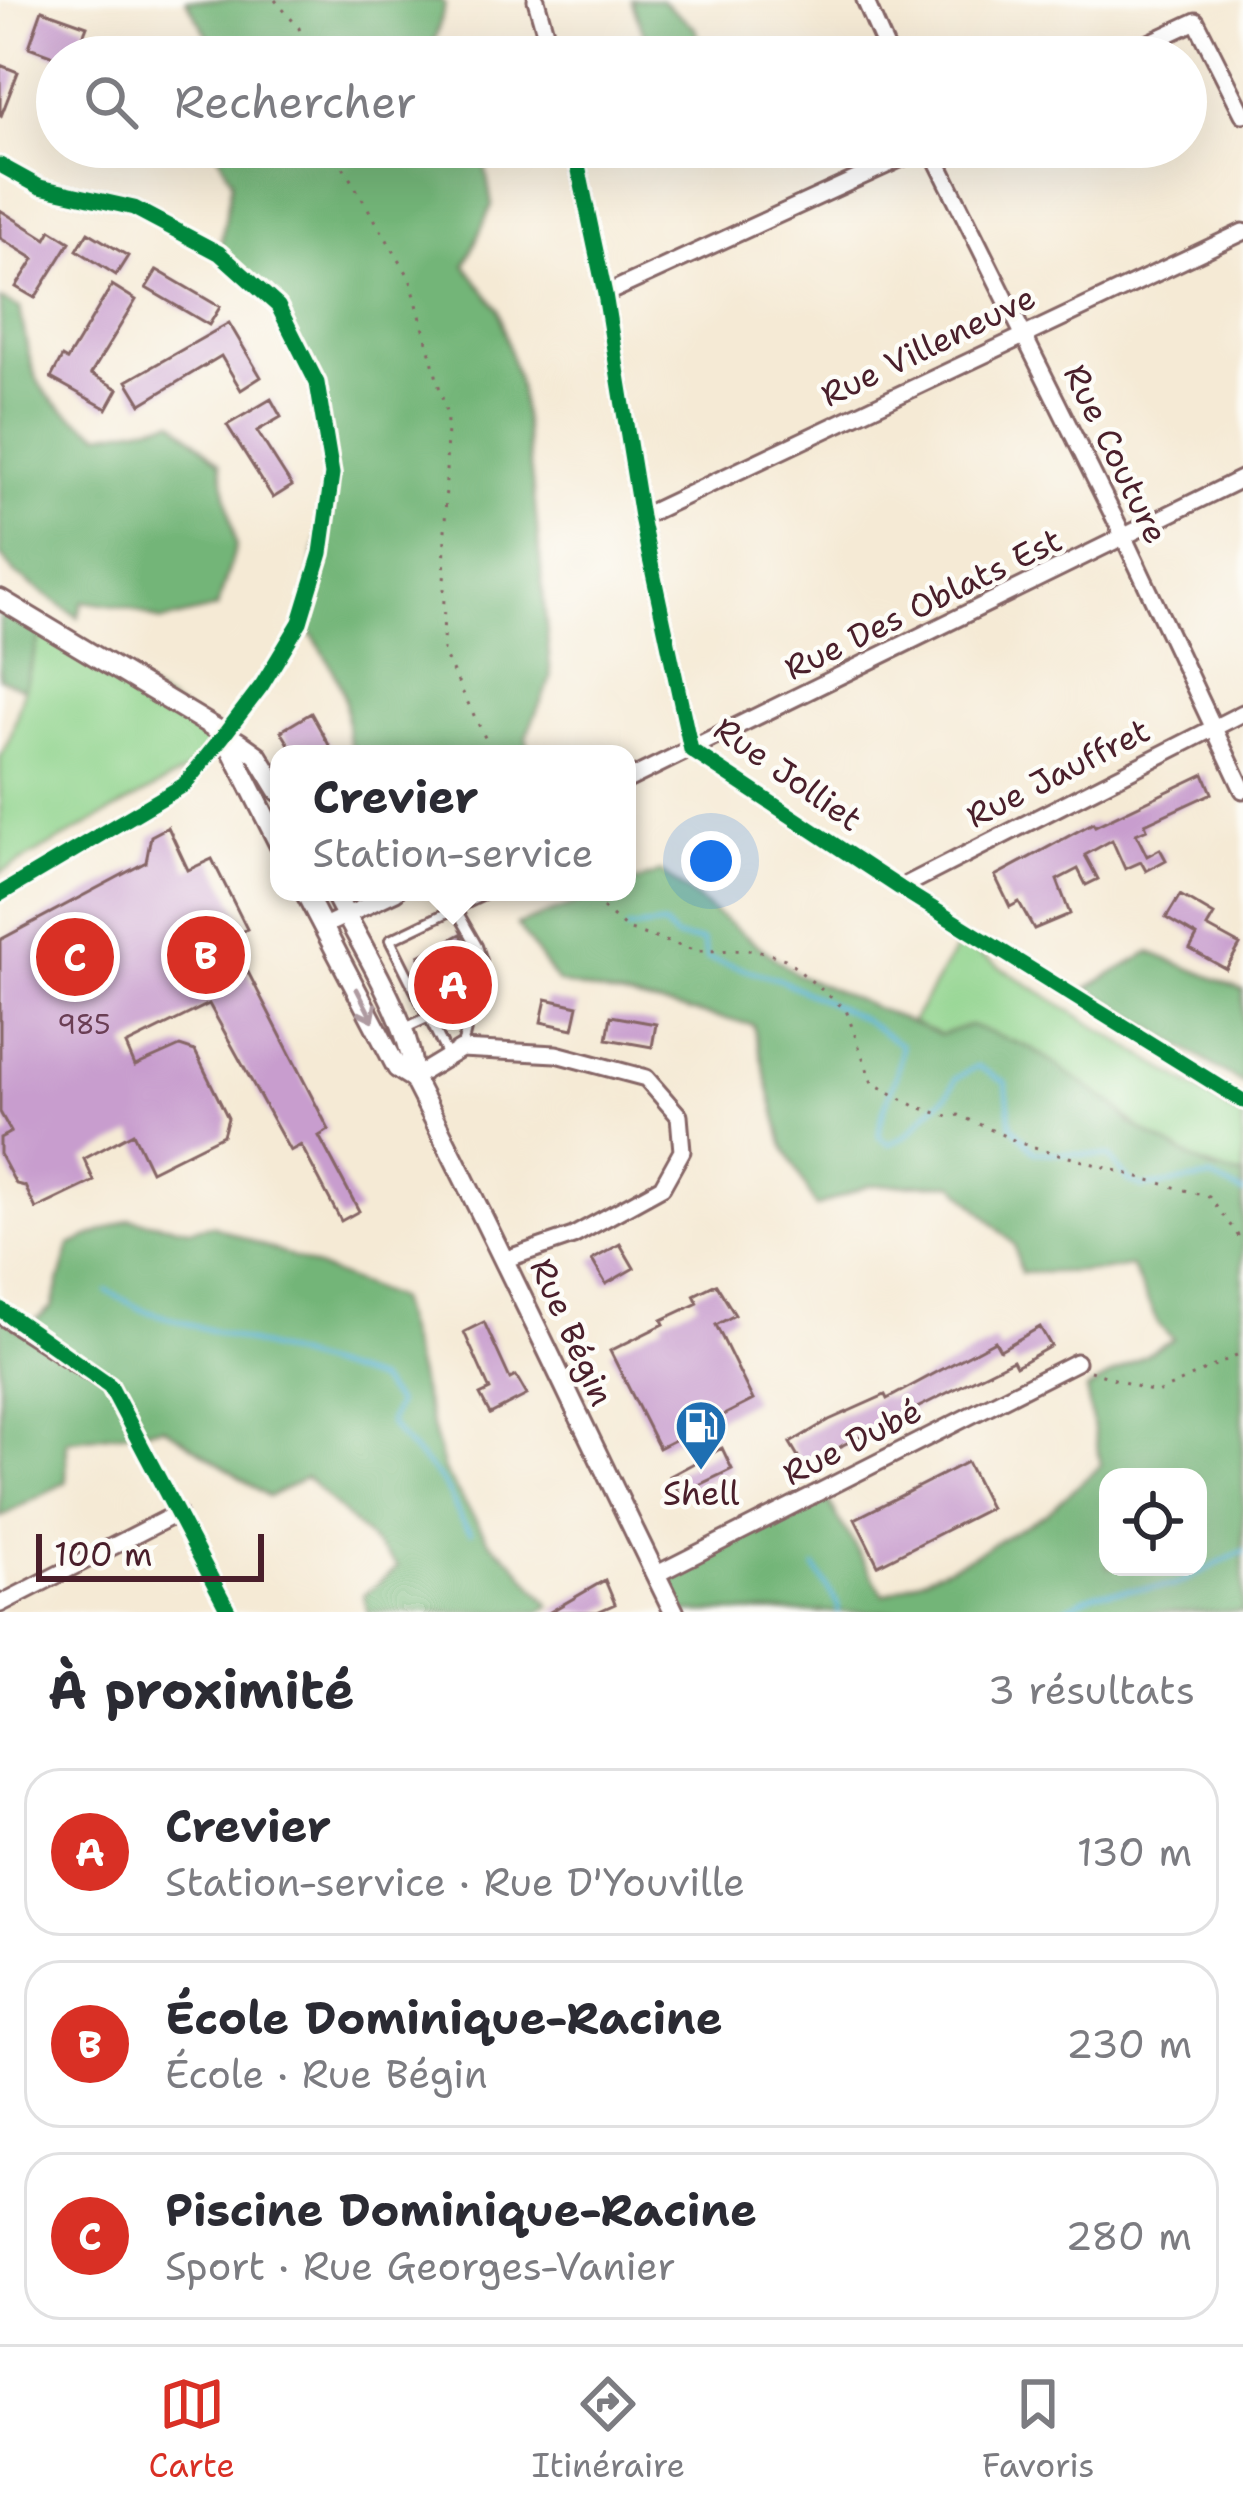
<!DOCTYPE html>
<html lang="fr">
<meta charset="utf-8">
<style>
body{margin:0;font-family:"Shantell Sans",sans-serif;background:#f2f2f3;color:#2b2b33}
.controls{position:absolute;right:36px;bottom:36px;display:grid;overflow:hidden;border-radius:24px;box-shadow:0 12px 48px #0002}
.controls button{width:108px;height:108px;display:grid;place-items:center;padding:0;border:0;border-bottom:3px solid #e1e1e2;background:#fff;color:#2b2b33;font:60px sans-serif}
.scale{position:absolute;left:36px;bottom:30px;width:228px;box-sizing:border-box;padding-left:12px;border:6px solid #4a1f2b;border-top:0;font-size:33px;line-height:42px;white-space:nowrap;color:#4a1f2b;-webkit-text-stroke:9px #fdfcf7;paint-order:stroke}
.you{position:absolute;left:711px;top:861px;width:42px;height:42px;margin:-30px;border:9px solid #fff;border-radius:50%;background:#1a73e8;box-shadow:0 0 0 18px #1a73e833}
.badge{display:grid;place-items:center;width:78px;height:78px;border-radius:50%;background:#d93025;color:#fff;font-size:39px;font-weight:700}
.pin{position:absolute;translate:-50% -50%;border:6px solid #fff;box-shadow:0 3px 12px #0006}
.popup{position:absolute;left:270px;top:745px;width:366px;height:156px;box-sizing:border-box;display:grid;place-content:center;border-radius:24px;background:#fff;filter:drop-shadow(0 3px 9px #0005);font-size:39px;white-space:nowrap;color:#7c7c81}
.popup b{font-size:45px;color:#2b2b33}
.popup::after{content:'';position:absolute;left:50%;top:100%;margin-left:-24px;border:24px solid transparent;border-top-color:#fff}
.list{margin:0;padding:0;list-style:none}
h2{display:flex;justify-content:space-between;align-items:center;height:156px;margin:0;padding:0 48px;font-size:51px}
h2 small{font-size:39px;font-weight:400;color:#7c7c81}
.list li{display:grid;grid-template-columns:78px 1fr auto;gap:36px;align-items:center;box-sizing:border-box;height:168px;margin:0 24px 24px;padding:0 24px;border:3px solid #e1e1e2;border-radius:36px}
.list b{display:block;font-size:45px;white-space:nowrap}
.list p{margin:0;font-size:39px;white-space:nowrap;color:#7c7c81}
.list em{font-size:39px;font-style:normal;color:#7c7c81}
.icon{flex:none;width:66px;height:66px;fill:none;stroke:currentColor;stroke-width:2;stroke-linecap:round;stroke-linejoin:round}
.map{position:relative;flex:none;width:1243px;height:1612px;overflow:hidden}
.search{position:absolute;background:#fff;box-shadow:0 12px 48px #0002;left:36px;right:36px;top:36px;height:132px;display:flex;align-items:center;gap:30px;box-sizing:border-box;padding:0 42px;border-radius:66px;color:#7c7c81;font-size:45px}
.sheet{height:732px;background:#fff}
nav{display:flex;justify-content:space-around;align-items:center;box-sizing:border-box;height:168px;border-top:3px solid #e1e1e2;background:#fff;font-size:33px;color:#7c7c81}
nav a{display:grid;justify-items:center;gap:6px}
nav .on{color:#d93025}
.map>svg:first-child{display:block}
</style>
<div class="map">
<svg width="1243" height="1612" viewBox="0 0 1243 1612">
<rect width="100%" height="100%" fill="#fdfcf7"/>
<filter id="ink" filterUnits="userSpaceOnUse"><feTurbulence type="fractalNoise" baseFrequency=".00833" numOctaves="2"/><feDisplacementMap in="SourceGraphic" scale="24" xChannelSelector="R" yChannelSelector="G"/><feConvolveMatrix kernelMatrix="1 2 1 2 8 2 1 2 1" color-interpolation-filters="sRGB"/></filter>
<filter id="wash" filterUnits="userSpaceOnUse"><feTurbulence type="fractalNoise" baseFrequency=".004" numOctaves="4" result="noise"/><feDisplacementMap in="SourceGraphic" scale="48" xChannelSelector="R" yChannelSelector="G"/><feGaussianBlur stdDeviation="2.7" result="paint"/><feColorMatrix in="noise" values="0 0 0 0 0 0 0 0 0 0 0 0 0 0 0 0 0 1.4 0 .05"/><feComposite in="paint" operator="in"/></filter>
<g filter="url(#wash)">
<rect width="100%" height="100%" fill="#f5ead5"/>
<path fill="#8fd38c" stroke="#6c795c" stroke-width="3" d="M42,626L224,735L184,772L0,873V758L11,735Z
M960,942L1243,1118V1176C1200,1167 1146,1143 1118,1108L911,1023Z"/>
<path fill="#73b578" stroke="#5e6a52" stroke-width="3" fill-rule="evenodd" d="M186,0H441L445,5L430,57H221Z
M631,0H661L695,28L703,57H653Z
M215,147H461L484,160L492,205L465,265L498,309L520,389L535,505L551,678L526,737L530,754H354C344,736 349,717 344,697C339,676 315,635 300,622L332,474L317,383L278,306L219,253L232,181Z
M690,147H773C746,165 718,160 690,147Z
M0,299L20,308C33,384 34,395 101,434L174,421L220,463L236,546L217,608L162,621L129,608L83,601L78,617L16,574L0,555Z
M0,599L42,626L24,689L0,678Z
M661,872L796,974L940,1035L970,1025L1033,1049L1118,1108L1131,1124L1211,1169L1243,1176V1612H676L655,1575L822,1491L884,1595L965,1560L1047,1513L1101,1465L1086,1390L1173,1339L1158,1324L1131,1266L1100,1271L1021,1273L1014,1245L954,1184L869,1185L816,1207L783,1144L753,1025L558,983L517,925L607,892H627V885ZM1108,1477H1198V1567H1108Z
M1150,952L1243,990V1084L1087,988Z
M130,1219L190,1229L212,1225L397,1299L444,1471L491,1544L513,1561L550,1606L539,1612H368L363,1595L398,1567L306,1477L269,1497L164,1427L67,1441L66,1482L0,1517V1315L21,1331L52,1307L70,1245Z"/>
<g fill="none" stroke-linecap="round" stroke-linejoin="round">
<path stroke="#57b1d4" stroke-width="4.5" d="M627,929L664,925L676,938L702,941L707,958L778,979L861,1018L901,1045C901,1079 880,1103 879,1137L889,1144C914,1134 912,1128 929,1111C942,1098 949,1098 955,1079L977,1066L1006,1083L1011,1125L1035,1152L1109,1156L1129,1181L1142,1187L1211,1178L1243,1193
M107,1291L143,1310L378,1381L397,1404L389,1422C405,1448 431,1464 447,1490C456,1505 458,1519 471,1532
M815,1567L838,1605V1612
M1058,1612L1096,1593L1174,1586L1243,1551"/>
</g>
<g id="blocks">
<path fill="#c89dce" d="M42,10L87,26L75,57H56L29,47Z
M0,65L18,72L1,116L0,115Z
M0,210L46,239L51,230L70,242L35,298L16,287L34,259L0,238Z
M88,232L128,256L116,275L77,250Z
M157,270L220,307L209,325L146,288Z
M112,285L136,300L91,374L118,389L107,409L51,378L62,357L67,360Z
M229,323L261,377L241,390L221,356L141,404L127,381Z
M271,399L281,417L257,431L292,486L273,498L227,425Z
M311,713L334,754H295L281,731Z
M1204,774L1212,793L1145,824L1147,829L1136,834L1147,856L1160,849L1166,860L1146,871L1141,862L1125,869L1112,840L1085,855L1098,879L1086,885L1078,869L1057,880L1070,914L1034,929L1019,902L1010,907L995,876L1093,823L1095,826Z
M168,827L188,870L212,859L247,929L230,937L329,1130L319,1136L359,1211L341,1221L301,1145L290,1151L209,1004L126,1045L135,1066L180,1046L195,1051L228,1118L223,1135L151,1171L133,1133L84,1159L94,1181L36,1209L25,1186L16,1184L0,1154V1138L11,1132L0,1112V940L146,862L151,836Z
M1180,895L1214,915L1207,927L1240,945L1226,969L1190,949L1197,936L1166,918Z
M461,934L473,961L463,1007L446,1017L419,956Z
M546,999L578,1006L573,1029L541,1022Z
M611,1016L656,1024L652,1047L607,1039Z
M620,1244L634,1268L606,1284L592,1260Z
M716,1284L735,1315L716,1325L753,1400L659,1448L610,1351L664,1324L662,1320L698,1303L694,1295Z
M484,1322L510,1379L516,1376L527,1395L490,1414L480,1395L490,1390L464,1332Z
M1040,1327L1051,1346L1016,1366L1013,1360L843,1445L806,1470L790,1443L829,1420L885,1395L887,1399L995,1341L1000,1350Z
M722,1448L732,1469L680,1494L670,1476Z
M967,1462L990,1508L878,1565L855,1519Z
M605,1580L615,1604L597,1612H550Z"/>
</g>
</g>
<g filter="url(#ink)">
<use href="#blocks" fill-opacity="0" stroke="#866666" stroke-width="3"/>
<g fill="none" stroke-linecap="round" stroke-linejoin="round">
<g stroke="#866666" stroke-width="14">
<path id="service" d="M446,892L477,946L482,961L462,1047
M403,1029L429,1017
M447,1054L390,940L490,892"/>
</g>
<g stroke="#866666" stroke-width="21">
<path id="minor" d="M536,0L552,57
M865,0L890,57
M1119,57L1196,21L1243,114
M574,147L605,294L641,517L691,750L900,888L1243,1101
M930,147L1118,525L1243,790
M0,165L40,187L134,208L219,253L278,306L317,383L332,474L321,553L300,622L262,685L224,735L184,785L0,894
M605,294L926,147
M641,517L1243,232
M627,780L1243,478
M900,888L1243,713
M324,926L396,892
M413,1078L461,1049L556,1054L646,1078L679,1116L682,1151L662,1187L573,1236L506,1259
M0,1315L110,1386L229,1612
M655,1575L1076,1362
M0,1604L178,1513"/>
</g>
<g stroke="#866666" stroke-width="24">
<path id="tertiary" d="M0,599L240,743L257,755L279,791
M224,735L279,844
M305,892L397,1068L413,1078
M334,892C357,940 415,1028 413,1078C504,1254 586,1434 674,1612"/>
</g>
<path stroke="#866666" stroke-width="3" stroke-dasharray="3 9" stroke-linecap="butt" d="M275,0L299,28L306,57
M331,147L410,278L447,416L443,652L493,754
M585,892L627,929L697,951L757,950L785,959L846,1010L872,1083L915,1106L946,1116L959,1115L1020,1143L1209,1197L1243,1242
M1090,1371L1157,1393L1243,1352"/>
<use href="#service" stroke="#fff" stroke-width="8"/>
<use href="#minor" stroke="#fff" stroke-width="15"/>
<use href="#tertiary" stroke="#fff" stroke-width="18"/>
<g stroke="#fdfcf7" stroke-width="22">
<path id="cycleway" d="M574,147L605,294L641,517L691,750L900,888L1243,1101
M0,165L40,187L134,208L219,253L278,306L317,383L332,474L321,553L300,622L262,685L224,735L184,785L0,894
M0,1309L110,1386L229,1612"/>
</g>
<use href="#cycleway" stroke="#00873e" stroke-width="15"/>
</g>
<defs><path id="oneway-shaft" d="M-6 0H5M1.5-3L5.5 0L1.5 3" fill="none" stroke-width="1.6" stroke-linecap="round" stroke-linejoin="round" transform="scale(3)"/></defs>
<use stroke="#ae9aa0" href="#oneway-shaft" transform="translate(365 1005) rotate(63)"/>
</g>
<defs>
<g id="fuel-pin" transform="scale(2.7)"><path d="M0 17L-7.5 6A9.5 9.5 0 1 1 7.5 6Z" fill="#1f6fb2" stroke="#fdfcf7"/><path d="M-5.5-6h7V0h2V4h1.3V-2.5L3-4.5l.8-.8L6-3V5H2.5V1h-1V6h-7ZM-4.2-4.7v3.2H.2V-4.7Z" fill="#fff"/></g>
</defs>
<g fill-rule="evenodd">
<use href="#fuel-pin" x="701" y="1426"/>
</g>
<g text-anchor="middle" dominant-baseline="central" stroke-width="9" stroke-linejoin="round" paint-order="stroke">
<g font-size="27" fill="#6a3e54">
<text x="84" y="1024">985</text>
</g>
<g font-size="33" fill="#4a1f2b" stroke="#fdfcf7">
<text transform="translate(928 346) rotate(-26)">Rue Villeneuve</text>
<text transform="translate(1116 454) rotate(64)">Rue Couture</text>
<text transform="translate(923 604) rotate(-26)">Rue Des Oblats Est</text>
<text transform="translate(1058 773) rotate(-27)">Rue Jauffret</text>
<text transform="translate(788 774) rotate(35)">Rue Jolliet</text>
<text transform="translate(572 1332) rotate(66)">Rue Bégin</text>
<text transform="translate(852 1442) rotate(-27)">Rue Dubé</text>
</g>
<g font-size="33" fill="#4a1f2b" stroke="#fdfcf7">
<text x="701" y="1493">Shell</text>
</g>
</g>
</svg>
<div class="controls">
<button><svg class="icon" aria-label="locate" viewBox="0 0 24 24"><circle cx="12" cy="12" r="6"/><path d="M12 2v4M12 18v4M2 12h4M18 12h4"/></svg></button>
</div>
<div class="scale">100 m</div>
<div class="you"></div>
<div class="pin badge" style="left:453px;top:985px">A</div>
<div class="popup"><b>Crevier</b>Station-service</div>
<div class="pin badge" style="left:206px;top:955px">B</div>
<div class="pin badge" style="left:75px;top:957px">C</div>
<div class="search"><svg class="icon" aria-label="search" viewBox="0 0 24 24"><circle cx="10" cy="10" r="6"/><path d="M15 15l6 6"/></svg>Rechercher</div>
</div>
<section class="sheet">
<h2>À proximité<small>3 résultats</small></h2>
<ul class="list">
<li><span class="badge">A</span><div><b>Crevier</b><p>Station-service · Rue D'Youville</p></div><em>130 m</em></li>
<li><span class="badge">B</span><div><b>École Dominique-Racine</b><p>École · Rue Bégin</p></div><em>230 m</em></li>
<li><span class="badge">C</span><div><b>Piscine Dominique-Racine</b><p>Sport · Rue Georges-Vanier</p></div><em>280 m</em></li>
</ul>
</section>
<nav>
<a class="on"><svg class="icon" aria-label="map" viewBox="0 0 24 24"><path d="M3 6l6-2 6 2 6-2v14l-6 2-6-2-6 2zM9 4v14M15 6v14"/></svg>Carte</a>
<a><svg class="icon" aria-label="directions" viewBox="0 0 24 24"><path d="M12 3l9 9-9 9-9-9zM9 14v-3h6M13 9l2 2-2 2"/></svg>Itinéraire</a>
<a><svg class="icon" aria-label="saved" viewBox="0 0 24 24"><path d="M7 4h10v16l-5-4-5 4z"/></svg>Favoris</a>
</nav>
